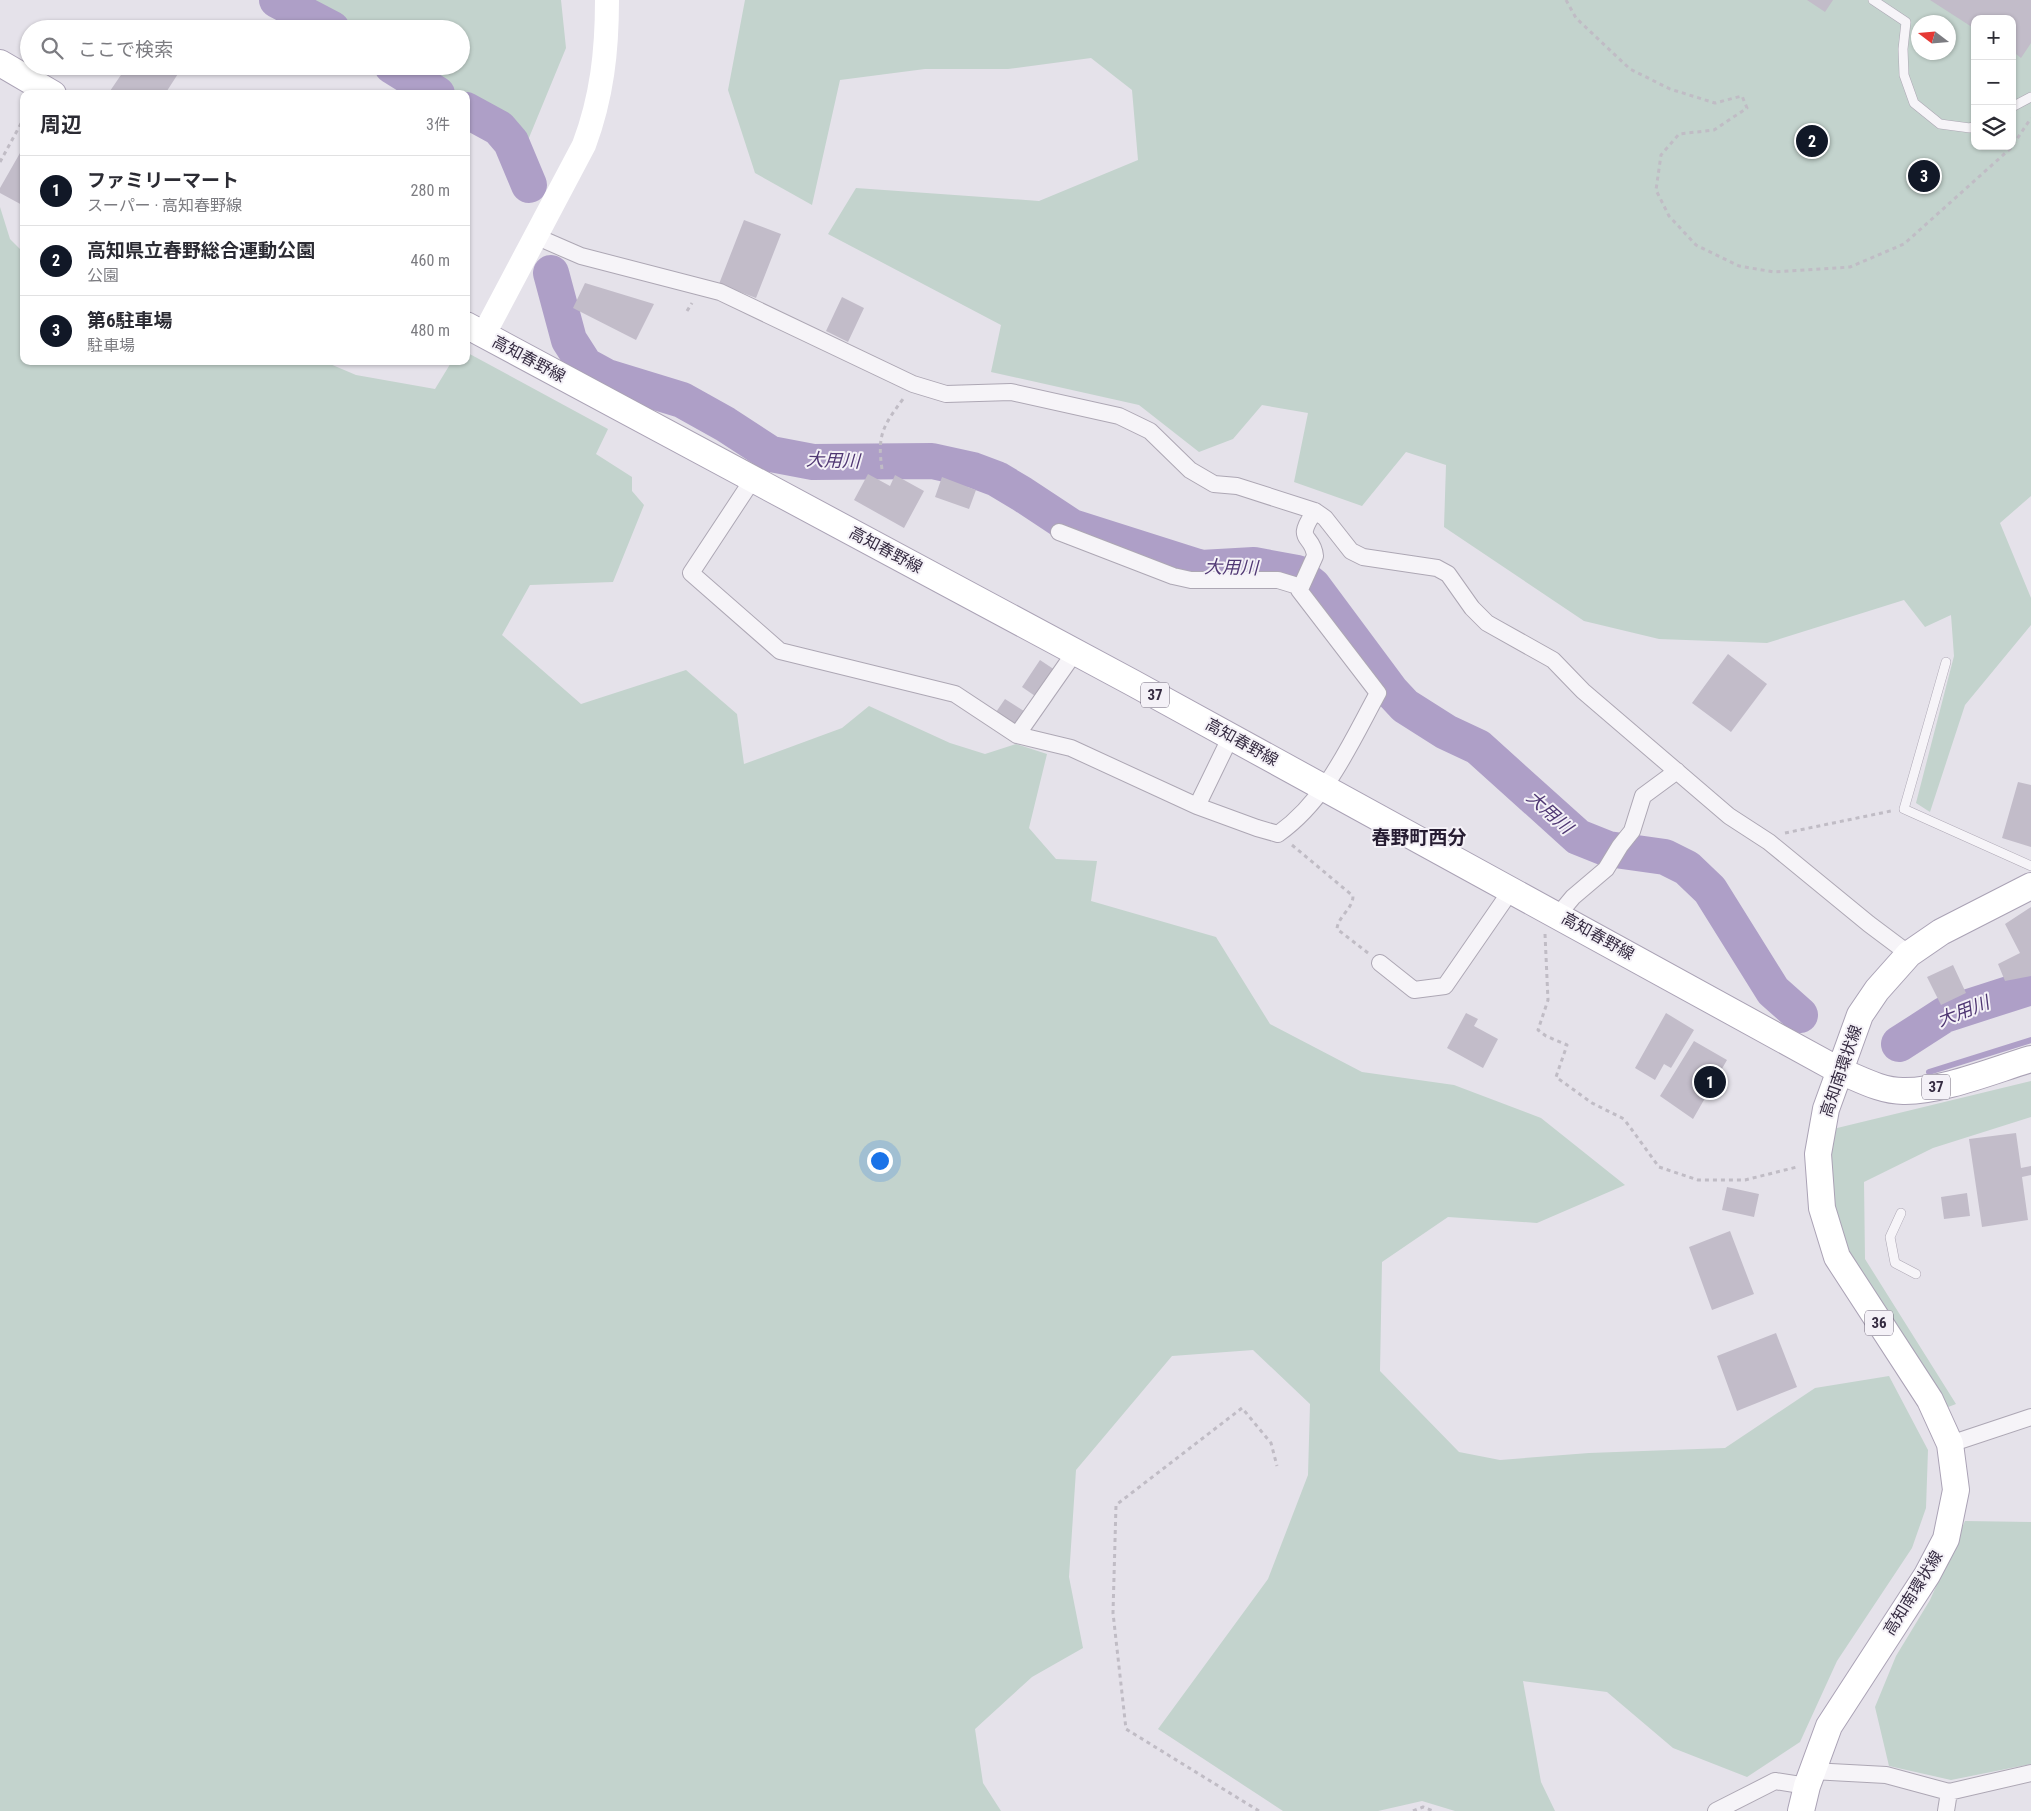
<!DOCTYPE html>
<html lang="ja">
<meta charset="utf-8">
<style>
body{margin:0;font-family:"Roboto Condensed","Noto Sans JP",sans-serif;background:#f7f7f7;color:#2b2b33}
.controls{position:absolute;right:15px;top:15px;display:grid;overflow:hidden;border-radius:10px;box-shadow:0 1px 4px #0004}
.controls button{width:45px;height:45px;display:grid;place-items:center;padding:0;border:0;border-bottom:1px solid #e1e1e2;background:#fff;color:#2b2b33;font:25px sans-serif}
.compass{position:absolute;left:1911px;top:15px;width:45px;height:45px;border-radius:50%;background:#fff;box-shadow:0 1px 4px #0004;rotate:286deg}
.you{position:absolute;left:879px;top:1160px;width:18px;height:18px;margin:-12px;border:4px solid #fff;border-radius:50%;background:#1a73e8;box-shadow:0 0 0 8px #1a73e833}
.badge{display:grid;place-items:center;width:32px;height:32px;border-radius:50%;background:#111827;color:#fff;font-size:16px;font-weight:700}
.pin{position:absolute;translate:-50% -50%;border:2px solid #fff;box-shadow:0 1px 5px #0006}
.list{margin:0;padding:0;list-style:none}
h2{display:flex;justify-content:space-between;align-items:center;height:65px;margin:0;padding:0 20px;font-size:21px}
h2 small{font-size:16px;font-weight:400;color:#7c7c81}
.list li{display:grid;grid-template-columns:32px 1fr auto;gap:15px;align-items:center;box-sizing:border-box;height:70px;padding:0 20px;border-top:1px solid #e1e1e2}
.list b{display:block;font-size:19px;white-space:nowrap}
.list p{margin:0;font-size:16px;white-space:nowrap;color:#7c7c81}
.list em{font-size:16px;font-style:normal;color:#7c7c81}
.icon{flex:none;width:28px;height:28px;fill:none;stroke:currentColor;stroke-width:2;stroke-linecap:round;stroke-linejoin:round}
.map{position:relative;flex:none;width:2031px;height:1811px;overflow:hidden}
.search{position:absolute;background:#fff;box-shadow:0 1px 4px #0004;left:20px;top:20px;width:450px;height:55px;display:flex;align-items:center;gap:12px;box-sizing:border-box;padding:0 18px;border-radius:28px;color:#7c7c81;font-size:19px}
.panel{position:absolute;background:#fff;box-shadow:0 1px 4px #0004;left:20px;top:90px;width:450px;height:275px;border-radius:10px}
.map>svg:first-child{display:block}
</style>
<div class="map">
<svg width="2031" height="1811" viewBox="0 0 2031 1811">
<rect width="100%" height="100%" fill="#e5e2ea"/>
<path fill="#c3d3cd" fill-rule="evenodd" d="M299,0H561L566,48L526,145L466,97V94H462L409,66H461V29H338Z
M745,0H2031V496L2000,523L2031,598V625L1965,705L1930,812L1916,803L1954,656L1951,615L1925,627L1904,600L1767,643L1659,639L1584,621L1444,527L1446,465L1406,452L1362,506L1294,482L1308,413L1262,405L1233,439L1199,452L1139,405L991,372L1001,325L828,234L856,188L1039,201L1138,160L1132,90L1091,58L1008,69H925L840,80L812,205L755,173L728,90ZM1975,19H2012V146H1975ZM1918,22H1948V52H1918Z
M0,207L10,239L24,253V361H323L356,375L435,389L452,361H466V352L608,429L596,454L632,477V491L644,505L613,582L530,585L502,635L581,704L686,670L737,714L744,764L842,728L869,706L950,743L985,754L1016,744L1047,754L1029,828L1056,859L1097,861L1091,901L1216,937L1270,1024L1362,1072L1454,1085L1541,1118L1625,1185L1537,1223L1448,1217L1382,1262L1380,1371L1459,1452L1500,1460L1589,1453L1725,1448L1815,1388L1889,1376L1928,1450L1926,1508L1912,1548L1837,1661L1800,1742L1747,1777L1673,1748L1607,1692L1523,1681L1541,1782L1555,1811H1455L1422,1801L1378,1811H1283L1158,1729L1268,1579L1308,1475L1310,1404L1253,1350L1172,1356L1076,1470L1069,1577L1083,1648L1032,1677L975,1729L983,1783L1001,1811H0Z
M2031,1081V1117L1933,1148L1864,1182L1865,1259L1956,1404L1943,1409L1842,1249L1829,1187L1833,1129Z
M1965,1521L2031,1522V1764L1951,1780L1889,1766L1875,1707L1896,1656L1930,1600Z"/>
<g fill="none" stroke-linecap="round" stroke-linejoin="round">
<path stroke="#ae9fc7" stroke-width="6" d="M1929,1072L2031,1040"/>
<path stroke="#ae9fc7" stroke-width="36" d="M277,0L332,29
M392,66L437,94
M466,110L499,128L511,142L529,185
M551,273L569,340L585,365L607,377L682,400L725,424L771,454L813,462L932,461L973,470L997,479L1022,494L1072,527L1201,568L1254,565L1297,573L1313,586L1391,691L1405,706L1446,732L1478,747L1578,837L1608,849L1665,857L1687,868L1710,890L1773,991L1800,1015
M1899,1044L1944,1015L2031,987"/>
</g>
<path fill="#c2bcc9" d="M1807,0H1833L1825,12Z
M1930,0H2031V43L2021,58L2016,54L2012,59V19H1975V29Z
M127,66H183L165,94H108Z
M24,146V206L0,193V188Z
M744,220L781,234L756,298L719,284Z
M585,283L654,304L636,340L573,308Z
M842,297L864,308L848,342L826,331Z
M868,474L890,486L895,475L924,491L904,528L854,500Z
M942,477L976,490L969,509L935,497Z
M1728,654L1767,684L1731,732L1692,703Z
M1040,660L1055,670L1038,698L1022,687Z
M1005,699L1027,713L1016,729L994,715Z
M2018,782L2031,785V847L2002,838Z
M2031,907V976L2005,981L1998,964L2020,953L2005,924Z
M1953,965L1966,993L1941,1005L1927,977Z
M1466,1013L1478,1019L1474,1026L1498,1039L1483,1068L1447,1048Z
M1666,1013L1694,1030L1671,1068L1664,1064L1655,1080L1635,1068Z
M1694,1041L1727,1060L1693,1119L1660,1096Z
M2016,1133L2021,1168L2031,1166V1175L2022,1177L2028,1220L1982,1227L1969,1139Z
M1727,1187L1759,1194L1754,1217L1722,1210Z
M1967,1193L1970,1216L1944,1219L1941,1197Z
M1730,1231L1754,1294L1712,1310L1689,1247Z
M1776,1333L1797,1387L1737,1411L1717,1356Z"/>
<g fill="none" stroke-linecap="round" stroke-linejoin="round">
<g stroke="#ada7b4" stroke-width="10">
<path id="lane" d="M1873,0L1906,22L1903,49L1904,75L1914,103L1940,124L1970,128L1975,126
M2012,107L2031,97
M1946,662L1904,809L2031,866
M1901,1213L1890,1237L1895,1263L1916,1274"/>
</g>
<g stroke="#ada7b4" stroke-width="18">
<path id="street" d="M535,236L581,256L720,292L913,384L946,394L1011,392L1119,416L1150,431L1190,470L1214,484L1237,486L1315,511L1325,518L1351,551L1363,557L1437,568L1448,574L1472,608L1487,623L1553,660L1583,691L1729,816L1769,842L1869,924L1909,954
M753,479L691,573L780,651L955,694L1017,735L1075,652
M1059,532L1173,576L1191,580H1278L1301,587L1299,590L1378,693C1350,744 1327,799 1278,834L1257,828L1197,806
M1301,587L1315,556C1313,533 1293,543 1315,511
M1017,735L1071,748L1197,806L1231,736
M1558,915L1573,897L1606,869L1620,846L1632,831L1643,796L1677,771
M1380,963L1414,990L1445,986L1512,889
M1950,1444L2031,1417
M1812,1771L1886,1775L1949,1792L2031,1773
M1716,1811L1775,1781L1807,1786
M1946,1811L1949,1792"/>
</g>
<g stroke="#aaa2b5" stroke-width="28">
<path id="primary" d="M0,63L53,94
M466,325L1133,683L1840,1071C1860,1079 1881,1091 1903,1091C1941,1092 1994,1070 2031,1059
M1801,1811L1807,1786L1829,1726L1927,1575L1946,1539L1956,1490L1950,1444L1930,1400L1837,1257L1822,1208L1818,1154L1826,1109L1860,1015L1877,990L1909,954L1941,932L2031,886"/>
</g>
<path stroke="#c0bcc5" stroke-width="3" stroke-dasharray="4 4" stroke-linecap="butt" d="M1566,0L1576,18L1630,69L1670,89L1715,103L1742,96L1747,108L1714,130L1679,134L1661,155L1656,190L1669,216L1696,245L1739,266L1774,272L1850,267L1904,244L2011,148L2031,118
M0,162L24,118
M687,311L692,303
M882,469C877,435 883,426 903,399
M1785,833L1891,811
M1292,845L1353,896C1353,909 1338,916 1337,929L1368,953
M1545,934L1548,1000L1538,1030L1546,1036L1567,1045L1556,1077L1592,1103L1624,1119L1659,1167L1698,1180H1745L1797,1167
M1259,1811L1126,1729L1113,1613L1116,1505L1242,1408L1271,1443L1277,1466
M1413,1811L1423,1807L1433,1811"/>
<use href="#lane" stroke="#f6f4f8" stroke-width="9"/>
<use href="#street" stroke="#f6f4f8" stroke-width="16"/>
<path stroke="#fff" stroke-width="24" d="M484,334L584,145C602,97 607,51 607,0"/>
<use href="#primary" stroke="#fff" stroke-width="26"/>
</g>
<g text-anchor="middle" dominant-baseline="central" stroke-width="4" stroke-linejoin="round" paint-order="stroke">
<g fill="#f4f1f7" stroke="#6e6678" stroke-width="1">
<rect x="1141" y="682.5" width="28" height="25" rx="4"/>
<rect x="1922" y="1074.5" width="28" height="25" rx="4"/>
<rect x="1865" y="1310.5" width="28" height="25" rx="4"/>
</g>
<g font-size="15" font-weight="bold" fill="#352b41">
<text x="1155" y="695">37</text>
<text x="1936" y="1087">37</text>
<text x="1879" y="1323">36</text>
</g>
<g font-size="16" fill="#352b41" stroke="#f4f1f7">
<text transform="translate(529 359) rotate(28)">高知春野線</text>
<text transform="translate(886 550) rotate(28)">高知春野線</text>
<text transform="translate(1242 742) rotate(29)">高知春野線</text>
<text transform="translate(1598 936) rotate(29)">高知春野線</text>
<text transform="translate(1841 1071) rotate(-71)">高知南環状線</text>
<text transform="translate(1913 1593) rotate(-58)">高知南環状線</text>
</g>
<g font-size="18" font-style="italic" fill="#4f3773" stroke="#f4f1f7">
<text transform="translate(833 460) rotate(2)">大用川</text>
<text transform="translate(1231 567) rotate(1)">大用川</text>
<text transform="translate(1550 812) rotate(42)">大用川</text>
<text transform="translate(1963 1011) rotate(-21)">大用川</text>
</g>
<g font-size="19" font-weight="bold" fill="#271d32" stroke="#f4f1f7">
<text x="1419" y="837">春野町西分</text>
</g>
</g>
</svg>
<div class="controls">
<button>+</button>
<button>−</button>
<button><svg class="icon" aria-label="layers" viewBox="0 0 24 24"><path d="M12 4l9 5-9 5-9-5zM3 14l9 5 9-5"/></svg></button>
</div>
<svg class="compass" viewBox="-18 -18 36 36"><path d="M0-13l5 13h-10z" fill="#e53935"/><path d="M0 13l5-13h-10z" fill="#7c7c81"/></svg>
<div class="you"></div>
<div class="pin badge" style="left:1710px;top:1082px">1</div>
<div class="pin badge" style="left:1812px;top:141px">2</div>
<div class="pin badge" style="left:1924px;top:176px">3</div>
<div class="search"><svg class="icon" aria-label="search" viewBox="0 0 24 24"><circle cx="10" cy="10" r="6"/><path d="M15 15l6 6"/></svg>ここで検索</div>
<section class="panel">
<h2>周辺<small>3件</small></h2>
<ul class="list">
<li><span class="badge">1</span><div><b>ファミリーマート</b><p>スーパー · 高知春野線</p></div><em>280 m</em></li>
<li><span class="badge">2</span><div><b>高知県立春野総合運動公園</b><p>公園</p></div><em>460 m</em></li>
<li><span class="badge">3</span><div><b>第6駐車場</b><p>駐車場</p></div><em>480 m</em></li>
</ul>
</section>
</div>
